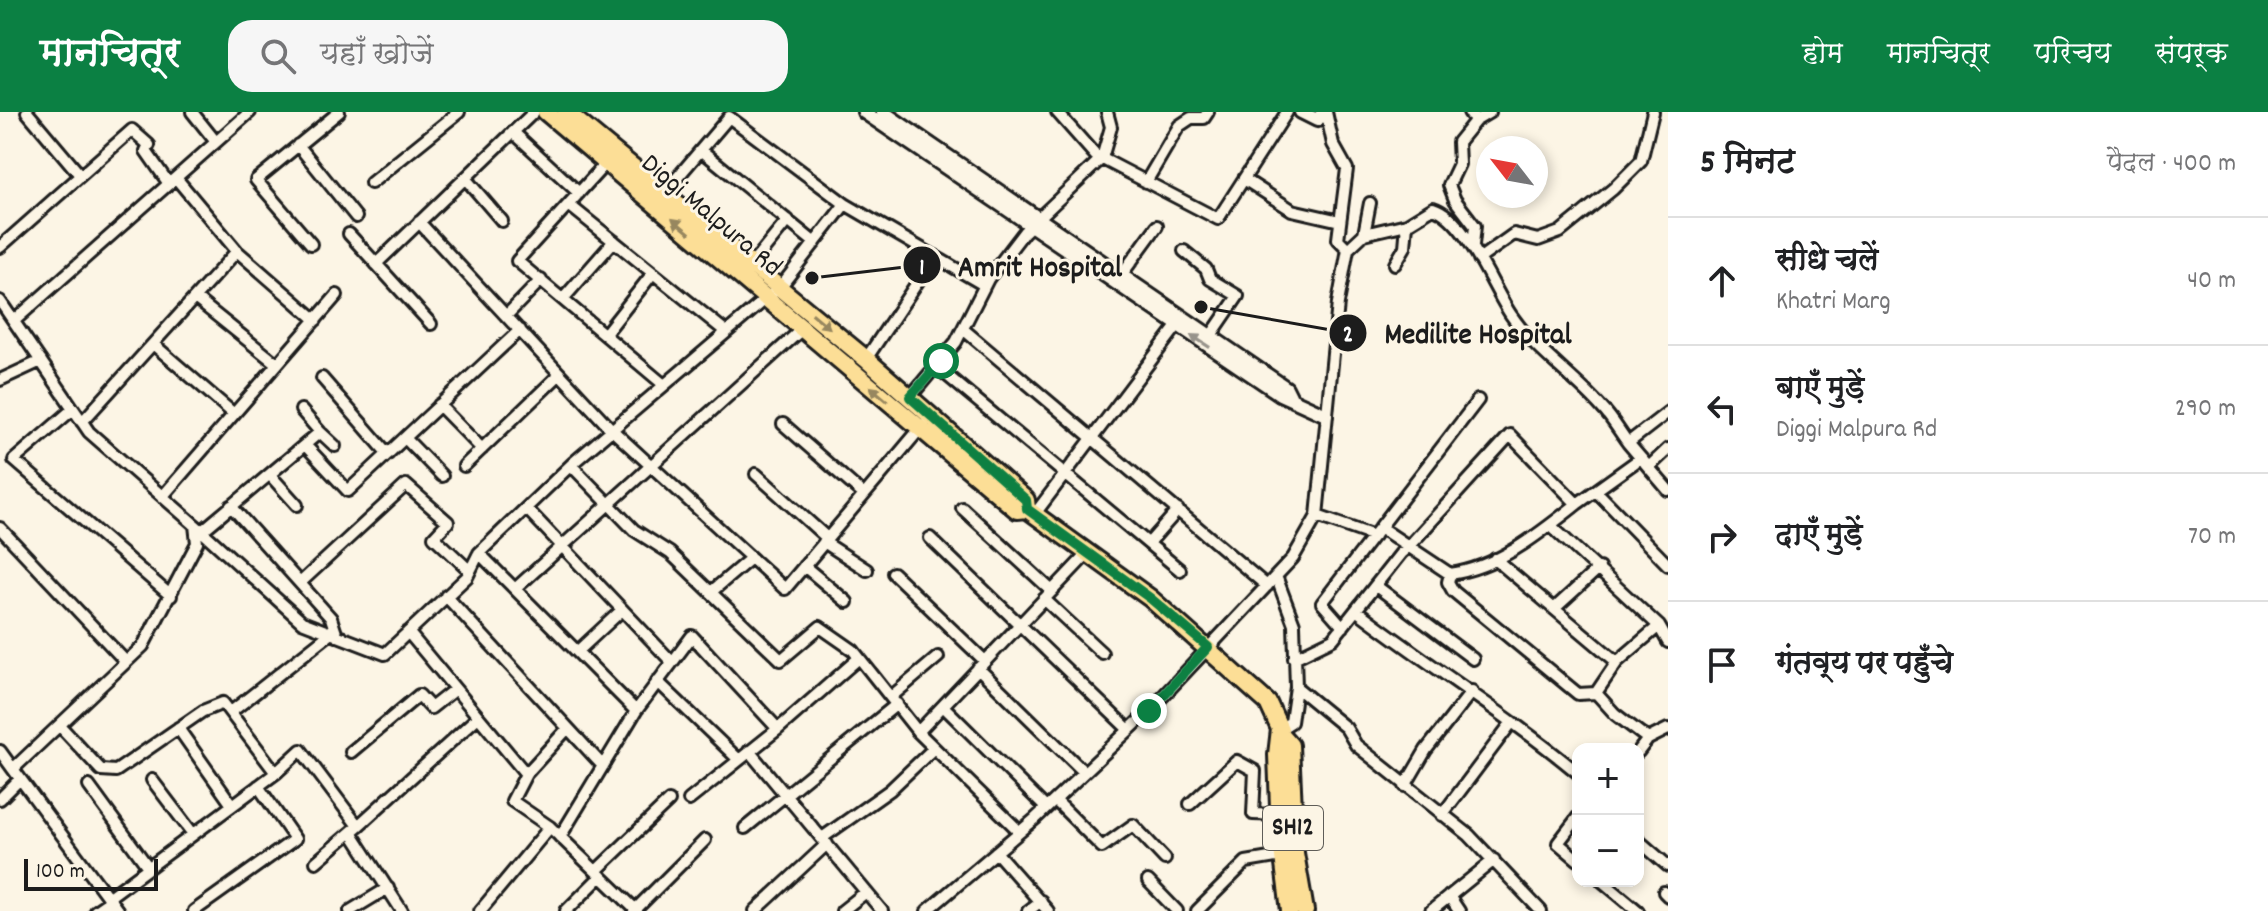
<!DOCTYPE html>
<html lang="hi">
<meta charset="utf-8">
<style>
body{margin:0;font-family:Dekko,"Playpen Sans Deva",sans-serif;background:#f6f6f6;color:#202124}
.controls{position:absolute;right:24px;bottom:24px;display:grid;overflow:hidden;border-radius:16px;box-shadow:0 4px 12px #0003}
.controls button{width:72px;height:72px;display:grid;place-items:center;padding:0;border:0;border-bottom:2px solid #e0e0e0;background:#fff;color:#202124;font:40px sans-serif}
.compass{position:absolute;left:1476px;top:24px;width:72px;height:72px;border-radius:50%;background:#fff;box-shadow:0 4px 12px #0003;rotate:301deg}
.scale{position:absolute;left:24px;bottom:20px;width:134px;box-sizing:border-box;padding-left:8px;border:4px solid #1c1c1c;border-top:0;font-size:22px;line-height:28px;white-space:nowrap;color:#1c1c1c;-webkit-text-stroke:6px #fcf5e5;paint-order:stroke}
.stop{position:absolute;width:24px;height:24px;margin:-18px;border:6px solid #0b8043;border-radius:50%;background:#fff}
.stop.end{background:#0b8043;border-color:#fff;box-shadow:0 2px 8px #0008}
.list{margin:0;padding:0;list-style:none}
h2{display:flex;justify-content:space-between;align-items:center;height:104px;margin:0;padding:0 32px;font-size:34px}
h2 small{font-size:26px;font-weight:400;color:#757577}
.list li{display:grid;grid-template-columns:52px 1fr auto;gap:24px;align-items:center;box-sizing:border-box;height:128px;padding:0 32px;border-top:2px solid #e0e0e0}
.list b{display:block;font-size:30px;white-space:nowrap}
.list p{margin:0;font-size:26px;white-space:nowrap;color:#757577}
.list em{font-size:26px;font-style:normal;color:#757577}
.icon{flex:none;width:44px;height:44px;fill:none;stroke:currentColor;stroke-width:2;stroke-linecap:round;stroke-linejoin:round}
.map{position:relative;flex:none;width:1668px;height:799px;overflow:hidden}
header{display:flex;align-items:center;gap:48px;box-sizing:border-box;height:112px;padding:0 40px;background:#0b8043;color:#fff}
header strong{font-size:38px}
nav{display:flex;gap:44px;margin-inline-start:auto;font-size:28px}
.search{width:560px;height:72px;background:#f6f6f6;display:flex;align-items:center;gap:20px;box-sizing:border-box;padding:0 28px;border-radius:24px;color:#757577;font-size:30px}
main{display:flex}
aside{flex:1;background:#fff}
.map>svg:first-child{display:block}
</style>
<header>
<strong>मानचित्र</strong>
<div class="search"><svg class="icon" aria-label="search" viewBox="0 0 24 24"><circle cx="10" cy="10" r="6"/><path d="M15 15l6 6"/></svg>यहाँ खोजें</div>
<nav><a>होम</a><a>मानचित्र</a><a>परिचय</a><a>संपर्क</a></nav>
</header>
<main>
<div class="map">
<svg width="1668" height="799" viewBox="0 0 1668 799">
<rect width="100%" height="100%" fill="#fcf5e5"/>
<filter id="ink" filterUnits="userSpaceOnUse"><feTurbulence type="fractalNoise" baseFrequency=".0125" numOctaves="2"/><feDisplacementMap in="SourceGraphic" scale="16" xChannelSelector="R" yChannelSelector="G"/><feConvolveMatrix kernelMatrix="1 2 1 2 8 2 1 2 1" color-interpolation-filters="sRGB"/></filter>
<g filter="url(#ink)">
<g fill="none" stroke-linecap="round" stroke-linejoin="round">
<g stroke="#1c1c1c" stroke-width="16">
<path id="minor" d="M27,0L80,63
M192,0L216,30
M1057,0L1095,43L1218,107L1287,0
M1469,0L1475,9L1458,30L1459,52L1449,73L1455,88L1475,114L1473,133
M1475,9L1490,0
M513,20L579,81
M298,33L356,105
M701,38L815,131
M606,51L517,149L663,272
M176,66L237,139L316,208
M465,66L502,109
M1244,67L1292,98L1340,109
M1146,70L1179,14L1191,6H1204L1208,0
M371,71L459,0
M665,80L729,5L845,92L984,173
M569,93L725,219
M419,110L611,317L785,477L924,312
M349,122L431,212
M1364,122L1407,112L1433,96C1466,106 1492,175 1511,203C1536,240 1573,263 1602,296C1612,306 1619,319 1628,331
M311,132L256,68L339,0
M0,135L132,18L149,33L146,39L169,72
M1348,137L1364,122L1370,91
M1184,139L1206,157L1210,167L1238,184L1212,222
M1479,147L1514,122L1538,128L1560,120L1613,77L1641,49L1653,0
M753,151L788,108
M376,152L534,0
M1395,152L1405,135L1407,112
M1122,162L1157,114
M195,186L277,252
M563,187L614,129
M0,189L89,320L195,413L197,431L143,534L13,657L118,799
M506,204L541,168
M14,209L250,0
M963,217L1267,474
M605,222L653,161
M153,232L234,302
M866,247L935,144
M937,255L1180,458
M322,266L388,342
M0,268L41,249
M910,285L956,230L988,167L1024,120L1102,46L1111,15L1107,0
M439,293L482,337
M73,297L14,348L171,484
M1668,300L1628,331L1668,378
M82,310L237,139
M783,312L864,383
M320,320L335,334
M405,326L442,364
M305,333L348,379L520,218
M571,353L634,418L670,441L781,548L820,515L853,538L918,620L1020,720
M464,354L560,262
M1649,355L1668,337
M756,362L827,426
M270,363L297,393
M1596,379L1668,453
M163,384L337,183
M1577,392L1641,346
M231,394L331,506L337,524
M526,396L671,549
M962,396L1052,479
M1034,403L1177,214
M1317,404L1374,424
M195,413L302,510L385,542L467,465L479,441L574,350L781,174L845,92
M1550,413L1659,514L1668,530
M0,416L126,550
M202,419L320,320L301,298
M930,426L1129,618
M824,430L867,458
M1149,431L1178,398
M479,441L636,599
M1495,447L1617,550
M804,454L847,490
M893,461L985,549
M1450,462L1448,470L1453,479L1578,582L1596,581
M1276,464L1294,512L1296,575L1291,610L1280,617
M300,471L406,373L448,410L434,425L470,459
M1376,474L1473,547
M515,477L802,217
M711,480L751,446
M446,484L603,654
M1044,487L1102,541
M1555,496L1599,456
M1356,498C1429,554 1507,602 1578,661
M1343,515L1322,491L1478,288
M408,520L526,662
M578,539L622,498
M1294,546L1333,527L1401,441L1408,435L1510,323L1577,392C1539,422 1499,455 1450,462L1381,416
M978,556L1084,660
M657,569L737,646
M1296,575L1346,616L1356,633L1469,723L1541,799
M892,584L938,545
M943,594L1046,696
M231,600L331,521
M60,614L101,658L116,659L203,599L223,591L276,661
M178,616L232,693
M568,616L526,662L512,689L550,715L637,799
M918,620L1087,442
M1648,627L1668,617
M0,639L13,657
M749,639L882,799
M351,640L419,583L431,596L455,577
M1638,640L1648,627L1615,602L1596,581L1617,550L1659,514
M152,668L193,722
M89,674L148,755
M1405,674L1426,638L1472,579
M0,687L20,667
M689,688L778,617L859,546
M1055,688L1102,735L1133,713L1165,747
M1190,692L1237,649L1255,659L1253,702L1280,703
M1442,703L1512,610
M1578,705L1558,731L1578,748
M358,714L478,605
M745,716L897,592
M560,725L636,599L692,524L778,617
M822,726L890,678L934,636
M1638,728L1668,754
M996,740L1048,799
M316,750L351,720
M596,759L669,689
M1148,769L1177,799
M1602,769L1638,799
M1664,780L1668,784
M1449,784L1459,799
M109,785L276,661L301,638L358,714L351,720L402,799
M95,799L111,788
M194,799L295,727L258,674
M350,799L388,776
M480,799L550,715
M566,799L601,764
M634,799L705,728
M755,799L827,732
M842,799L866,780
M927,799L1035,707L1149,599L1293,446L1317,404L1338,191L1348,137L1338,127L1347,57L1333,32L1326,0
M1028,799L1041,789
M1197,799L1246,750L1282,744
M1431,799L1494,748"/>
</g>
<g stroke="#1c1c1c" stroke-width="18">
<path id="tertiary" d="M864,0L1280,282L1326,303
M883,0L1286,276L1290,284
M1301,0L1317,8L1324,0"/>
</g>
<g stroke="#1c1c1c" stroke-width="22">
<path id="primary" d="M546,0L1017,398L1027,397L1150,486L1268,591L1280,617L1277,643L1280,721L1290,799
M566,0L866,247L1026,388L1027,397
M1281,623L1290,633L1295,741L1305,799"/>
</g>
<use href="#minor" stroke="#fcf5e5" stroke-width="10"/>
<use href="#tertiary" stroke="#fcf5e5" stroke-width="12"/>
<use href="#primary" stroke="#fcde96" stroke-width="16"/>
</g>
<defs><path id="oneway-solid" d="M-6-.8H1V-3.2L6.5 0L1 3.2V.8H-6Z" transform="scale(2)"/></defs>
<g fill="#97875f">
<use href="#oneway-solid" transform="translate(681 114) rotate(-140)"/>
<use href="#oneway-solid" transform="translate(821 209) rotate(40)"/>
<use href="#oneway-solid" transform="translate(879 282) rotate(-140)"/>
</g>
<use fill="#97938b" href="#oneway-solid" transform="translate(1200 229) rotate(-147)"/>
</g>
<g fill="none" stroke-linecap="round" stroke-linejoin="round" filter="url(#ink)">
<path stroke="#0b8043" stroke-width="10" d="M941,249L910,285L1026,388L1027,397L1150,486L1208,535L1149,599"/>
</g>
<g text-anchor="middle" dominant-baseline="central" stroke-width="6" stroke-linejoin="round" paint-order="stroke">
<rect fill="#fcf5e5" stroke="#5f5d58" stroke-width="2" x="1263" y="694" width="60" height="44" rx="6"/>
<g font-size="26" font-weight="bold" fill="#1c1c1c">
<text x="1293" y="716">SH12</text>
</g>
<g font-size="28" fill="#1c1c1c" stroke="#fcf5e5">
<text transform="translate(710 105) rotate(40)">Diggi Malpura Rd</text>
</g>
</g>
<path fill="none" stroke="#1c1c1c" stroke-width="3" d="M812 166L922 153M1201 195L1348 221"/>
<g fill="#1c1c1c" stroke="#fcf5e5" stroke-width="3">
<circle cx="812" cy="166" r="8"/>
<circle cx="1201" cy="195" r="8"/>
<circle cx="922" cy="153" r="20"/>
<circle cx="1348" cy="221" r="20"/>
</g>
<g font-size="24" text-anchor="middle" font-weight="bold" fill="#fff">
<text x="922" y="162">1</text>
<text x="1348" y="229">2</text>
</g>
<g font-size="30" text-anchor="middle" font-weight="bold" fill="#1c1c1c" stroke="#fcf5e5" stroke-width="6" stroke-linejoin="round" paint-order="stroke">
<text x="1040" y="164">Amrit Hospital</text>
<text x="1478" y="231">Medilite Hospital</text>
</g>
</svg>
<div class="controls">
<button>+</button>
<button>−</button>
</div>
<svg class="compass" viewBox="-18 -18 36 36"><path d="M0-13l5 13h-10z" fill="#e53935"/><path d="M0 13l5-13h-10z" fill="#757577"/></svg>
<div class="scale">100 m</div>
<div class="stop" style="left:941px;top:249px"></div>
<div class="stop end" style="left:1149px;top:599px"></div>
</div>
<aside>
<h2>5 मिनट<small>पैदल · 400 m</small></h2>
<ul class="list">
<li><svg class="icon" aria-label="ahead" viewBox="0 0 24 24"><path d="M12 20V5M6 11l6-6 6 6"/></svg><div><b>सीधे चलें</b><p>Khatri Marg</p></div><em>40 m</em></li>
<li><svg class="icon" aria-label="left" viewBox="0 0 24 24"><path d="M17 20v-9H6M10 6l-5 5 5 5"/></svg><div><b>बाएँ मुड़ें</b><p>Diggi Malpura Rd</p></div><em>290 m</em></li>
<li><svg class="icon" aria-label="right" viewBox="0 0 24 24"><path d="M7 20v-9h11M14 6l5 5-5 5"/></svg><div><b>दाएँ मुड़ें</b></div><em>70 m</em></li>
<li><svg class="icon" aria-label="arrive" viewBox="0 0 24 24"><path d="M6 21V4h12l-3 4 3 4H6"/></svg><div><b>गंतव्य पर पहुँचे</b></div></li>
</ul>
</aside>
</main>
